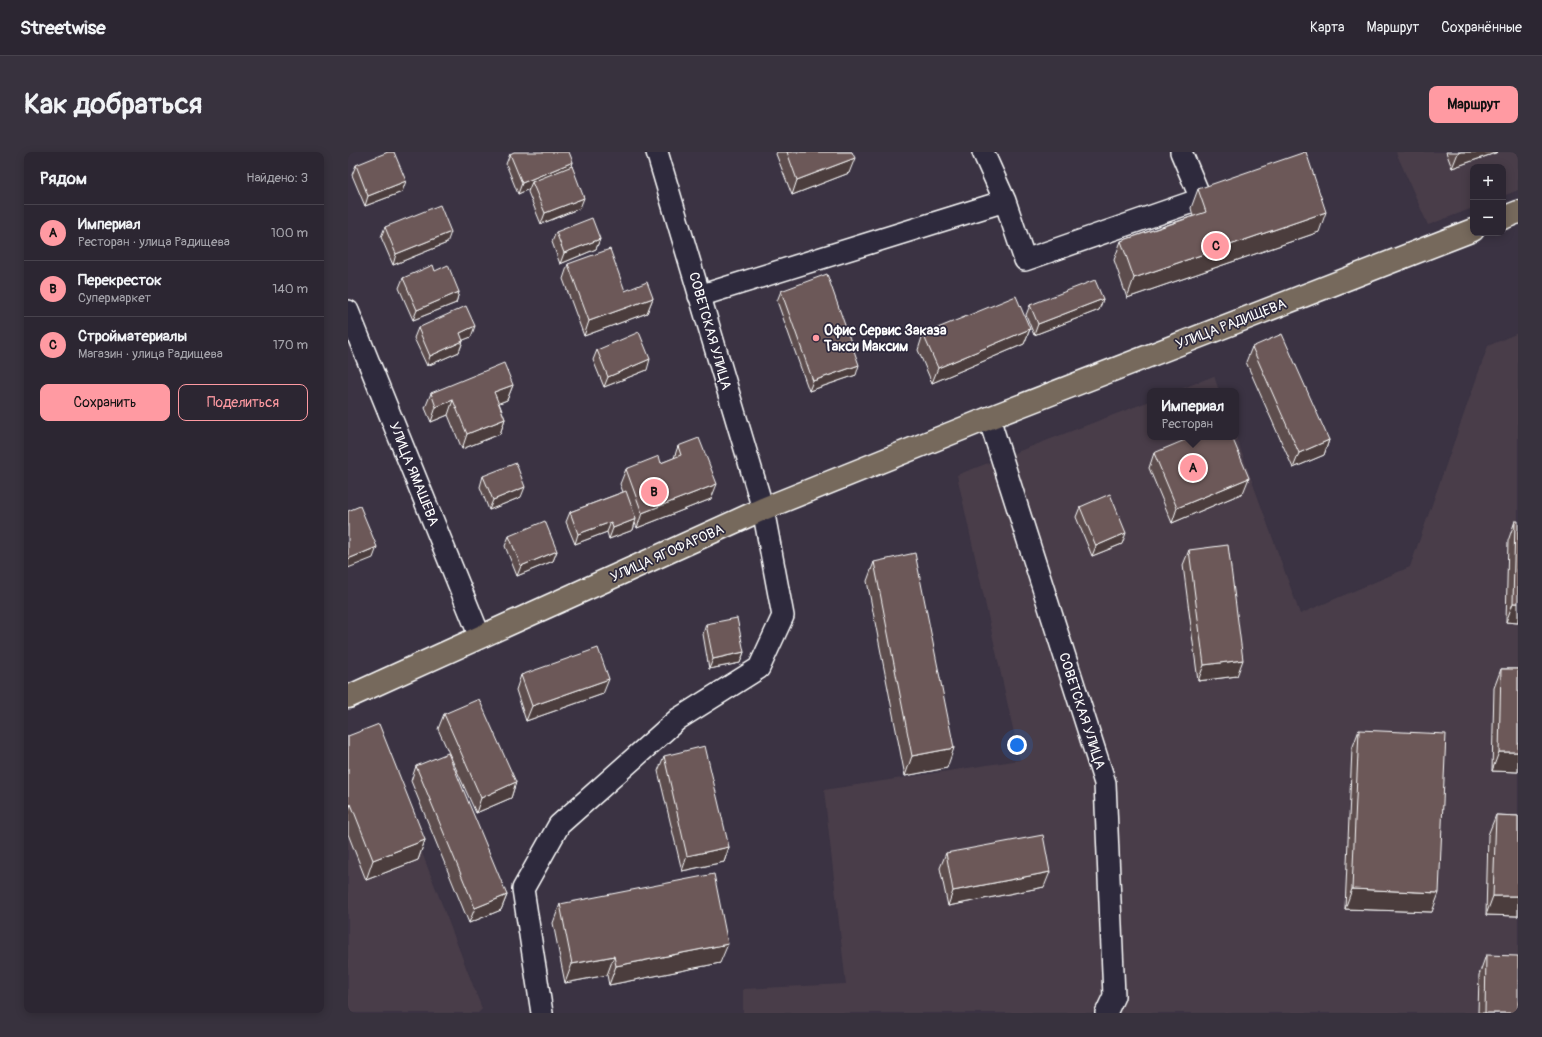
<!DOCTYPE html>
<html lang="ru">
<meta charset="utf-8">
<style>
body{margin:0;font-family:Pangolin,sans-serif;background:#38323e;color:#f1f3f6}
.controls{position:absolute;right:12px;top:12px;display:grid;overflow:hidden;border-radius:8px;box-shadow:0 2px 10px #0003}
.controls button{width:36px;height:36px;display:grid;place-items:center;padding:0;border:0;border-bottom:1px solid #48434d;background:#2c2632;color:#f1f3f6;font:20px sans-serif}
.you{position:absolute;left:669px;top:593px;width:14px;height:14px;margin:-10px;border:3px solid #fff;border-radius:50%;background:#1a73e8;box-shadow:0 0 0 6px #1a73e833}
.badge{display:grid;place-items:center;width:26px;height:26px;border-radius:50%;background:#ff9aa2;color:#111;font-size:13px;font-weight:700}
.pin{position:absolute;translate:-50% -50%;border:2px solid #fff;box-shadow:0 1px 4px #0006}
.popup{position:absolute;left:799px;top:236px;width:92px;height:52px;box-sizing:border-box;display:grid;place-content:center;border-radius:8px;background:#2c2632;filter:drop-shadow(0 1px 3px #0005);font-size:13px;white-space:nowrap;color:#a6a5ac}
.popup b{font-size:15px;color:#f1f3f6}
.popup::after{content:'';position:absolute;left:50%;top:100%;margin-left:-8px;border:8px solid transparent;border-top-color:#2c2632}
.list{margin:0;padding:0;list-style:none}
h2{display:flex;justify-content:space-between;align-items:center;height:52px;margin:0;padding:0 16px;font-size:17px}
h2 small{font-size:13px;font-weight:400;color:#a6a5ac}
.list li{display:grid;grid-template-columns:26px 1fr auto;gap:12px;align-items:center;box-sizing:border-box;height:56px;padding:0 16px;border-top:1px solid #48434d}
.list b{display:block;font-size:15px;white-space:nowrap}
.list p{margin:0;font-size:13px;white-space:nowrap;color:#a6a5ac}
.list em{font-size:13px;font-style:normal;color:#a6a5ac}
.actions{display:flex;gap:8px;padding:12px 16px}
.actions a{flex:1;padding:9px 0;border:1px solid #ff9aa2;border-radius:8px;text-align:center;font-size:14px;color:#ff9aa2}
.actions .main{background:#ff9aa2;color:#111}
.map{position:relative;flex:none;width:1170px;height:861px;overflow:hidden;border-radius:8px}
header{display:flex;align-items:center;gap:24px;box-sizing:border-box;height:56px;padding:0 20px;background:#2c2632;border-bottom:1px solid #48434d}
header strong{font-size:19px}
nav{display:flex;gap:22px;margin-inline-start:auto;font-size:14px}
.intro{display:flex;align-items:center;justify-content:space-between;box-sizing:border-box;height:96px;padding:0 24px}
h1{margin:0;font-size:28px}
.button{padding:10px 18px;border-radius:8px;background:#ff9aa2;color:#111;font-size:14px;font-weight:700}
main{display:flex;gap:24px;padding:0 24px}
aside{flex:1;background:#2c2632;border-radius:8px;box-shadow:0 2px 10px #0003}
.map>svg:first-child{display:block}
</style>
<header>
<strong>Streetwise</strong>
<nav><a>Карта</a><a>Маршрут</a><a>Сохранённые</a></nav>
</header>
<div class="intro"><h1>Как добраться</h1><a class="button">Маршрут</a></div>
<main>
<aside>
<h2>Рядом<small>Найдено: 3</small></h2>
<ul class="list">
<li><span class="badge">A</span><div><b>Империал</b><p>Ресторан · улица Радищева</p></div><em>100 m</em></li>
<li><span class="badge">B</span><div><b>Перекресток</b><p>Супермаркет</p></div><em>140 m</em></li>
<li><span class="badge">C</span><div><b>Стройматериалы</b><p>Магазин · улица Радищева</p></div><em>170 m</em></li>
</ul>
<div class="actions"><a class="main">Сохранить</a><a>Поделиться</a></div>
</aside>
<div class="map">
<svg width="1170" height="861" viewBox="0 0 1170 861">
<rect width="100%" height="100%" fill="#3b3343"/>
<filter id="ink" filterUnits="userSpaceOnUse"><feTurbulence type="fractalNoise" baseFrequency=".025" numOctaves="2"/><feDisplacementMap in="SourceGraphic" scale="8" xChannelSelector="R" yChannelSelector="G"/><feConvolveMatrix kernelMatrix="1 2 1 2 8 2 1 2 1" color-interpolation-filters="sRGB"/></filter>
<g filter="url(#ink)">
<path fill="#4a3e4a" d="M1048,0H1170V38L1155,44V15H1125V56L1080,73Z
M1170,181V861H395V837L498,832L476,638L672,608L609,323L802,249V285H888L952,462L1062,415L1140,194Z
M866,224L871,239H828Z
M28,581L134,857L130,861H0V594Z"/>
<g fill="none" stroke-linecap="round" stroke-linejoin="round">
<g stroke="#fff" stroke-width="24">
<path id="minor" d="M635,0L657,49L677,108L853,47L833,0
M351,144L657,49
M0,159L132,485
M641,266L757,631L766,844L758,861
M194,861L175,737L211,673L330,567L411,516L435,464L415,357L309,0"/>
</g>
<g stroke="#fff" stroke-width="25">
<path id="major" d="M1155,66L1170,60
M0,545L415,357L641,266L1125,78"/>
</g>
<use href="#minor" stroke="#2f2a3d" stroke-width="21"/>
<use href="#major" stroke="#76695c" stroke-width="22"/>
</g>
<path fill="#5d4d4d" stroke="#fff" d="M429,0H504L501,21L444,43L428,2Z
M1098,0H1150L1104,16Z
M162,2L225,10L224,14L232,56L193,72L180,40L181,37L170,42L158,12Z
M8,13L54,40L17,54L4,23Z
M850,37L971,80L779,146L766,108L773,89L845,64L843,56Z
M37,75L99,91L45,113L33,85Z
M208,80L252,87L248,97L212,112L204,90Z
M220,112L277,139L305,146L299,161L236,184L215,127Z
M87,119L111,140L108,151L65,168L51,136L55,126Z
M433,139L508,223L461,239L429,149Z
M755,147L751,158L686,183L678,163L682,153Z
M70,176L123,185L115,188V189L111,200L79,214L66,186Z
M682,177L676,192L584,231L570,198L575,182Z
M904,195L981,288L976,303L945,316L898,210Z
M249,198L299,218L256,235L245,208Z
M165,233L159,248L151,251L157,267L152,282L114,297L100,263L83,270L77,256L83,241Z
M330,294L363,347L289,376L287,371L285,378L261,387L259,380L227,392L218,370L222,360L275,340L272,332L278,317L313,311L326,306Z
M806,301L895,341L824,371L801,316Z
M135,324L173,345L141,358L132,335Z
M732,355L774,392L744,404L728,365Z
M1167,369L1170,471L1158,470L1160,389Z
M161,384L209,399L205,409L169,424L157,394Z
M841,398L889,524L850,529L835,413Z
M526,410L599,616L557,624L519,429Z
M358,472L396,500L392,511L361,517L355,482Z
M1153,517H1170V620L1144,619L1146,536Z
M173,523L255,542L178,569L168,538Z
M96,562L168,630L163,646L128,661L90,577Z
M1011,578L1084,760L997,757L1004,597Z
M0,584L77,688L70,708L18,728L0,682Z
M316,604L381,695L376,710L334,719L310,619Z
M68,614L159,743L153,758L121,771L63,629Z
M1148,663L1170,664V764L1138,763L1140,683Z
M598,701L696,735L600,754L592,716Z
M212,752L372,811L261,833L259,823L217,831L205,771Z
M1138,803L1170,861H1130L1131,823Z"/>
<path fill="#4c3e3e" stroke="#fff" d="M1113,0H1150L1104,16L1110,1Z
M507,6L501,21L444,43L449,28Z
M225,10L221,21L184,30L181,37L170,42L174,31Z
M58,29L54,40L17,54L20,44Z
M236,46L232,56L193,72L197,61Z
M978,60L971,80L779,146L786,126Z
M103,80L99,91L45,113L48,102Z
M252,87L248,97L212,112L216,101Z
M111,140L108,151L65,168L69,158Z
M305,146L299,161L236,184L241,169Z
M755,147L751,158L686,183L690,172Z
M127,174L123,185L108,191L112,181Z
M682,177L676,192L584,231L590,216Z
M115,189L111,200L79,214L82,204Z
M302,207L299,218L256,235L260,225Z
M511,213L508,223L461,239L465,229Z
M165,233L159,248L141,255L146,240Z
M105,248L100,263L83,270L88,255Z
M157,267L152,282L114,297L119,282Z
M981,288L976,303L945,316L951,301Z
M901,326L895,341L824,371L829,356Z
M369,332L363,347L289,376L294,361Z
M177,335L173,345L141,358L145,348Z
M288,367L285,378L261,387L265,376Z
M263,370L259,380L227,392L230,382Z
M778,381L774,392L744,404L748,394Z
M29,395L25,406L0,416V407Z
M209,399L205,409L169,424L173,414Z
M1165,451H1170V471L1158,470Z
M396,500L392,511L361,517L365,507Z
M895,508L889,524L850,529L856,513Z
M261,527L255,542L178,569L184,554Z
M606,596L599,616L557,624L564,604Z
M1151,600H1170V620L1144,619Z
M168,630L163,646L128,661L133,646Z
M3,652L0,661V654Z
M77,688L70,708L18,728L25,708Z
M381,695L376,710L334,719L339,704Z
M702,720L696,735L600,754L605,739Z
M1004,737L1091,741L1084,760L997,757Z
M159,743L153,758L121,771L127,756Z
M1145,744H1170V764L1138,763Z
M380,792L372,811L261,833L268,814Z
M266,804L259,823L217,831L224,812Z"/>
<path fill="#6c5959" stroke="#fff" d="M40,0H46L58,29L20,44L8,13Z
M166,0H221L225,10L174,31L162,2Z
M439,0H504L507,6L449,28Z
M957,0H958L978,60L786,126L773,89L858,60L850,37Z
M224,14L236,46L197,61L184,30Z
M92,53L103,80L48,102L37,75Z
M244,66L252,87L216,101L208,80Z
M262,97L277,139L299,130L305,146L241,169L220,112Z
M85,113L87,119L100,113L111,140L69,158L55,126Z
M479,122L511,213L465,229L433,139Z
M747,128L755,147L690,172L682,153Z
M668,144L682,177L590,216L575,182Z
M118,154L127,174L112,181L115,189L82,204L70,176Z
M291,180L302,207L260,225L249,198Z
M934,182L981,288L951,301L904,195Z
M156,211L165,233L146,240L157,267L119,282L105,248L88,255L83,241Z
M844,285H884L901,326L829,356L806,301Z
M351,286L369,332L294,361L278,317L311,304L313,311L333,303L330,294Z
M168,311L177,335L145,348L135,324Z
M278,339L288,367L265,376L263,370L230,382L222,360Z
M762,342L778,381L748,394L732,355Z
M12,354L29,395L0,407V359Z
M197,369L209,399L173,414L161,384Z
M1167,369H1170V451H1165Z
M880,393L895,508L856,513L841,398Z
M567,401L606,596L564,604L526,410Z
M389,466L396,500L365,507L358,472Z
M250,496L261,527L184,554L173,523Z
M1153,517H1170V600H1151Z
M131,547L168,630L133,646L96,562Z
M31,572L77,688L25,708L3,652L0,654V584Z
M1011,578L1098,582L1091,741L1004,737Z
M357,594L381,695L339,704L316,604Z
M100,601L159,743L127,756L68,614Z
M1148,663L1170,664V744H1145Z
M695,683L702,720L605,739L598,701Z
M366,722L380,792L268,814L266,804L224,812L212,752Z
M1138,803L1170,804V861H1137Z"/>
</g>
<circle fill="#ff9aa2" stroke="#2f2a3d" stroke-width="1.5" cx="468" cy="186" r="4"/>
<g text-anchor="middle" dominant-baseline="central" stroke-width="3.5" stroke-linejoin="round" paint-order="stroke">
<g font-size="14" fill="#fff" stroke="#2f2a3d">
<text transform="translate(883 172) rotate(-21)">УЛИЦА РАДИЩЕВА</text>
<text transform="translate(362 179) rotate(74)">СОВЕТСКАЯ УЛИЦА</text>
<text transform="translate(66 322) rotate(68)">УЛИЦА ЯМАШЕВА</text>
<text transform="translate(319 401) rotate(-24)">УЛИЦА ЯГОФАРОВА</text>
<text transform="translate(734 559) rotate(72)">СОВЕТСКАЯ УЛИЦА</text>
</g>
<g font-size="14" font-weight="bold" fill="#fff" stroke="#2f2a3d" text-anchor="start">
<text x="476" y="178">Офис Сервис Заказа<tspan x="476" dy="16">Такси Максим</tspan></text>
</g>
</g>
</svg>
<div class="controls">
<button>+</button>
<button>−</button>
</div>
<div class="you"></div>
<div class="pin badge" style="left:845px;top:316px">A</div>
<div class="popup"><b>Империал</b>Ресторан</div>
<div class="pin badge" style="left:306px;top:340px">B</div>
<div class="pin badge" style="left:868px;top:94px">C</div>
</div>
</main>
